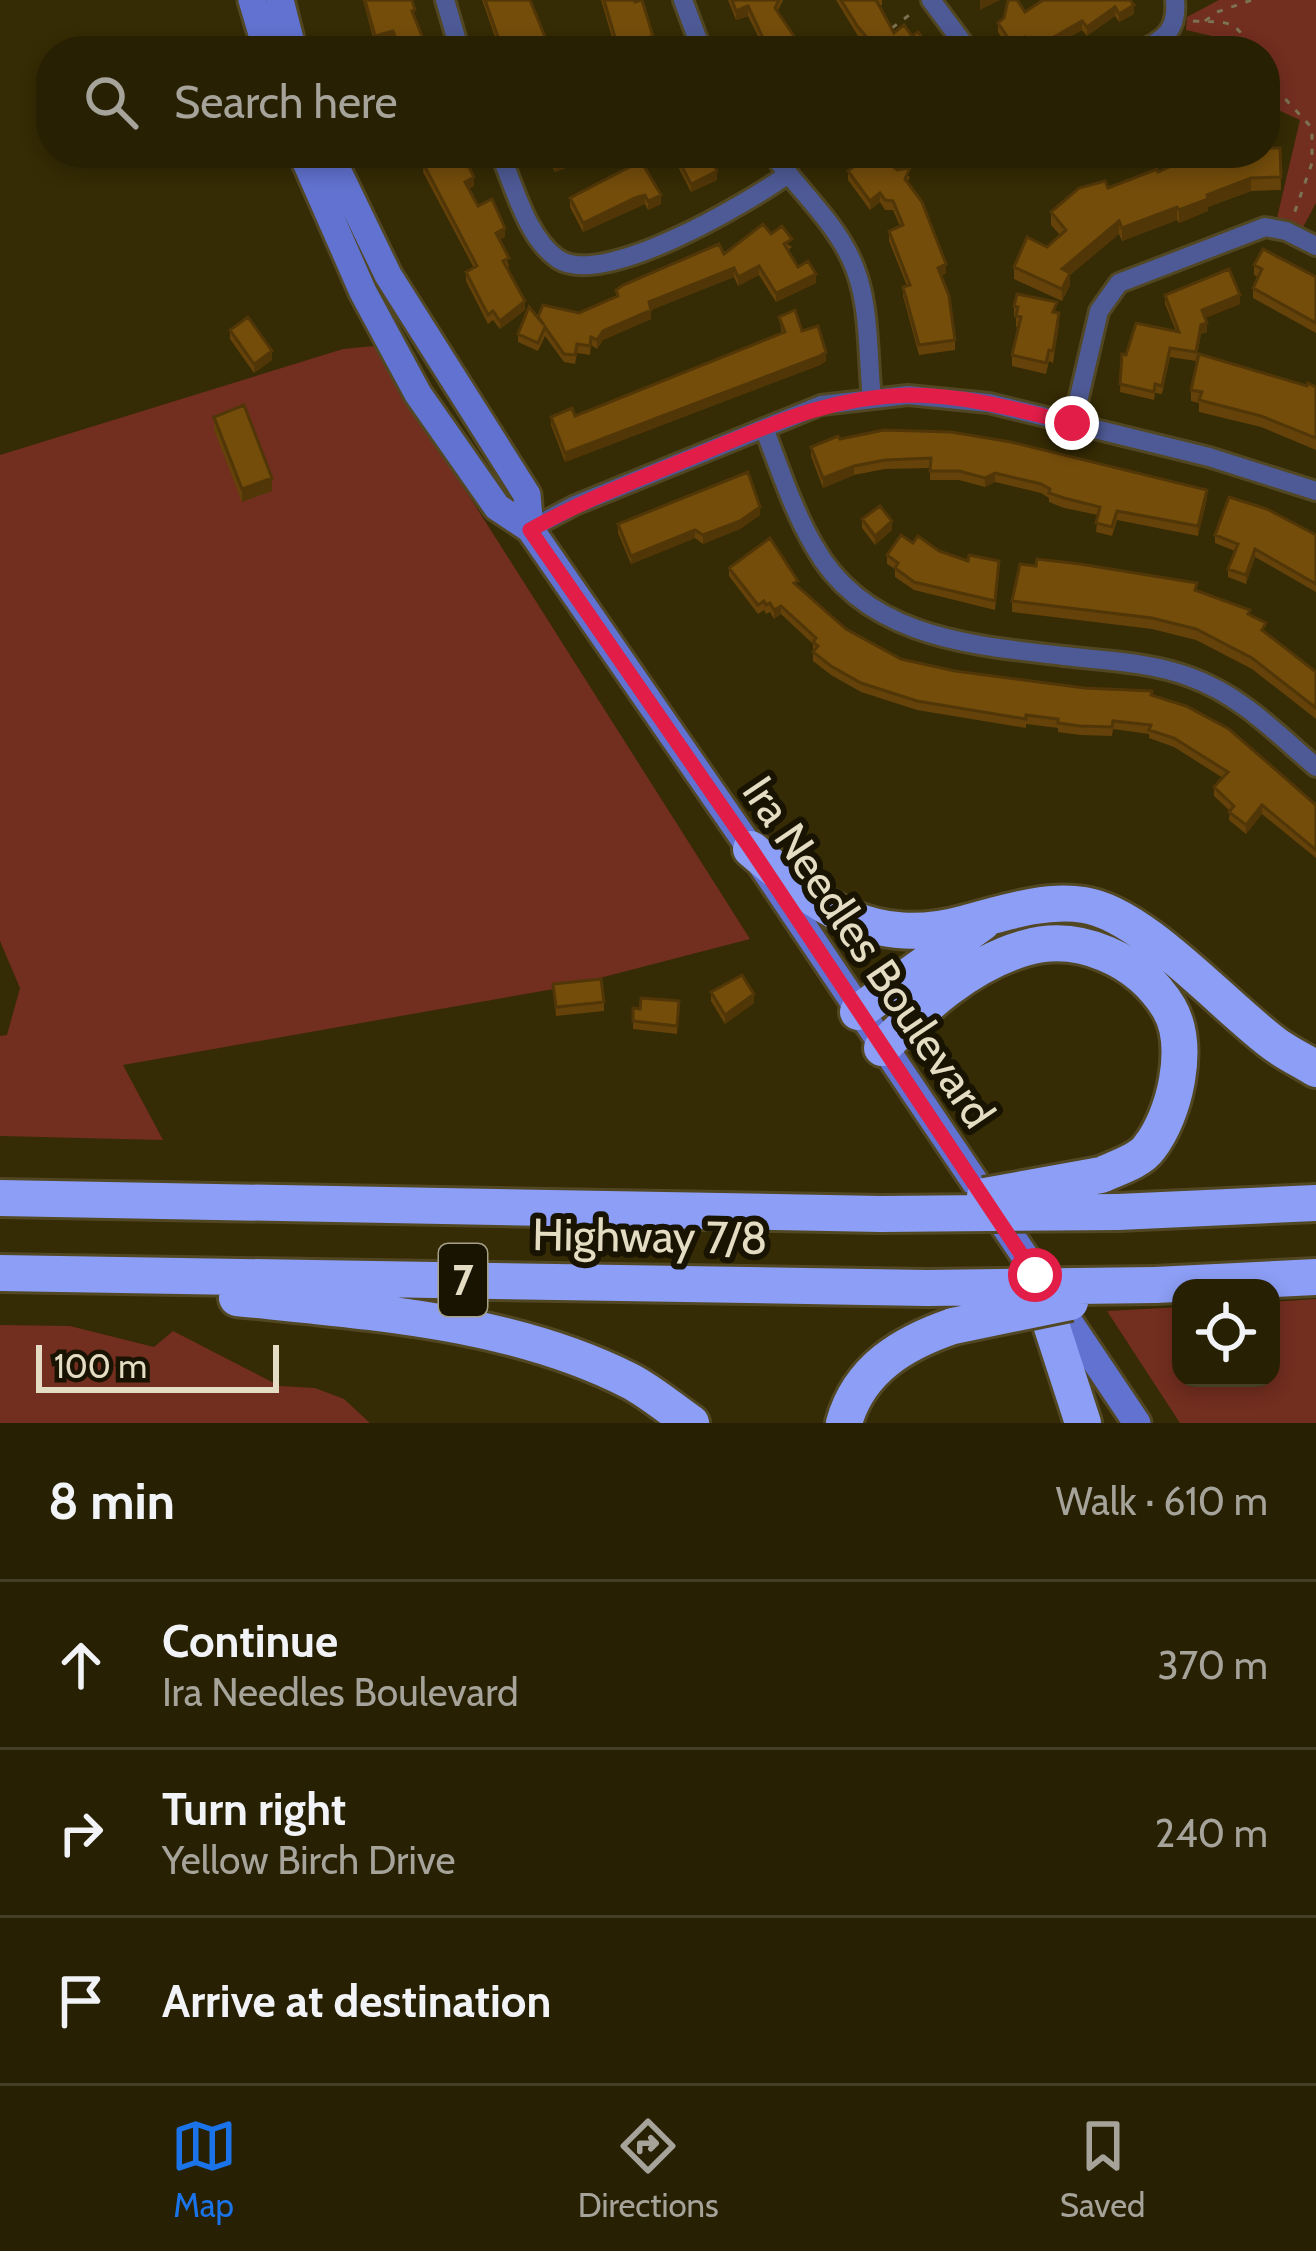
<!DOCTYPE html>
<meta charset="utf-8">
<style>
body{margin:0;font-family:Cabin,sans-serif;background:#342d12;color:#f1f3f6}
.controls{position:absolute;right:36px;bottom:36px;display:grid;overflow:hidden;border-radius:24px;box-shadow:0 6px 18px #0003}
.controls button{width:108px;height:108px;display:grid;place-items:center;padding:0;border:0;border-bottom:3px solid #443e25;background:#282003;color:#f1f3f6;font:60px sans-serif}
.scale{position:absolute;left:36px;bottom:30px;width:243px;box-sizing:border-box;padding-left:12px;border:6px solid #e4ddc3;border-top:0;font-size:33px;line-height:42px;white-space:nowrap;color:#e4ddc3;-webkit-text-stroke:9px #191302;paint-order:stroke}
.stop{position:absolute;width:36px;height:36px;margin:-27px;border:9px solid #e11d48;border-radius:50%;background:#fff}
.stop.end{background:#e11d48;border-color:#fff;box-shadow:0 3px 12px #0008}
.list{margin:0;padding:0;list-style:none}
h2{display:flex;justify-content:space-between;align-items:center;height:156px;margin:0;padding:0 48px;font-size:51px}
h2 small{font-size:39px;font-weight:400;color:#a5a39a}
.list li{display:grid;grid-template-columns:78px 1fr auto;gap:36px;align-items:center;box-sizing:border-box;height:168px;padding:0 48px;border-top:3px solid #443e25}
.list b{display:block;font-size:45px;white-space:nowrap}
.list p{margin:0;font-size:39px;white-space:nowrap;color:#a5a39a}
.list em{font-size:39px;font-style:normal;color:#a5a39a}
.icon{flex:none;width:66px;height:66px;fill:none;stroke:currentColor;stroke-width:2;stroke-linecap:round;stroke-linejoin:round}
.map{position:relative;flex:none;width:1316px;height:1423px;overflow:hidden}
.search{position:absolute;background:#282003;box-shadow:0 6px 18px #0003;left:36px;right:36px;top:36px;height:132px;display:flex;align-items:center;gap:30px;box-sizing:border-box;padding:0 42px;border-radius:48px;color:#a5a39a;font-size:45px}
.sheet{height:660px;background:#282003}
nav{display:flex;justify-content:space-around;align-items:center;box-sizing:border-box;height:168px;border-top:3px solid #443e25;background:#282003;font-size:33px;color:#a5a39a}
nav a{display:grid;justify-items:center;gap:6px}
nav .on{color:#1a73e8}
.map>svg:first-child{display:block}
</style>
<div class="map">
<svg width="1316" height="1423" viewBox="0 0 1316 1423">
<rect width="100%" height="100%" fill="#352b04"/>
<path fill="#722e1f" d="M1219,0H1316V203L1302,229L1277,218L1300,120L1265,104V51H1232L1225,39L1186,30L1187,17Z
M374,346L750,939L565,987L123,1065L163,1140L0,1136V1036L7,1035L20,988L0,941V455L343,349Z
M1316,1299V1423H1180L1107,1311L1181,1307V1378H1271V1302Z
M0,1325L70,1326L154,1347L173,1331L280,1386L315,1388L344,1399L370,1423H0Z"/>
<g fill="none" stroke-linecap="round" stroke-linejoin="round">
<g stroke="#514723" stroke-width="24">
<path id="street" d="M445,0L460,51
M683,0L702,51
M931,0L969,51
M1138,51C1164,41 1178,30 1175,0
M500,153C514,186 527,238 558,259C603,289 747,203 787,175
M772,153C797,188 833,220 851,259C871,301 867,354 872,399
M1073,423L1099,311L1119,283L1265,227L1286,231L1316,246
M764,428C779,467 793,510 814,546C865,638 972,645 1064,656C1106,661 1150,662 1190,677C1242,696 1275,732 1316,767
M530,529L575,505L821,405L908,395L989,403L1209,457L1316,491"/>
</g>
<g stroke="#514723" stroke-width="33">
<path id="secondary" d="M252,0L267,51
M280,0L293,51
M302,153L363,292L418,394L497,507L530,529L751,849L1137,1423
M329,153L388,275L527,495L530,529"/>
</g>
<g stroke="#514723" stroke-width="42">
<path id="highway" d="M751,849C819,907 872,949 966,923C1004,913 1044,899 1084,905C1144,914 1226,1009 1276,1045C1289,1054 1303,1061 1316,1069
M858,1012L982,923
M882,1048C922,1008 968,964 1025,948C1079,932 1140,960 1169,1008C1191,1046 1175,1115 1149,1148C1140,1161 1116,1168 1101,1175
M0,1198L881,1214
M1118,1212L1316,1203
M0,1273L927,1288
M1036,1278L1083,1423
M1155,1285L1316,1277
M237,1298C369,1312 510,1320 630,1381C651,1392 671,1409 691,1423
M844,1423C859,1369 903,1343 953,1326"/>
</g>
<path stroke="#7c7352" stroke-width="3" stroke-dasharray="6 9" stroke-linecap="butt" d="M1193,21C1227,23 1235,17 1252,51
M1205,21L1217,12L1252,0
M892,28L916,10
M1265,77L1312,128V163L1294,214"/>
<use href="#street" stroke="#4e5a95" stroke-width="18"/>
<use href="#secondary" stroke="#6172d0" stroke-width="27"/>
<use href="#highway" stroke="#8c9ef5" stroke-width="36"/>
<g stroke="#514723" stroke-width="42" stroke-linecap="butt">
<path id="highway-bridge" d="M985,1196L1101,1175
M881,1214L1118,1212
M927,1288L1155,1285
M953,1326L1070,1302"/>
</g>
<use href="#highway-bridge" stroke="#8c9ef5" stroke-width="36"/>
</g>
<path fill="#644209" d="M363,0H412L415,19L428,51H397L393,40L375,45Z
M482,0H530L546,51H500Z
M601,0H634L653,44L645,47L647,51H616Z
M728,0H783L777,12L804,51H753V45L760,40L748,16L736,20Z
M836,0H882V5L878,7L894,33L912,36L933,51H871L858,36Z
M1131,1L1134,14L1119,22L1115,16L1087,36L1082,30L1045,51H1029L1025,45L1017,51H1011L998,32V23L1004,18L1025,12Z
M1280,148L1281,190L1251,191L1208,207V211L1179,223L1177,220L1122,241L1119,234L1070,275V285L1062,301L1014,279V267L1047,247L1060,235L1051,225V212L1108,188L1158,172Z
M420,153H462L474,186L469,188L478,206L505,237L499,240L509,266L506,268L525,310L500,329L493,320L488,324L466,281V272L474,268L423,172L424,163Z
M546,153H584V161L555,172Z
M671,153H722L723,162L714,167L717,180L691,192Z
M842,153H882L891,165L910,177L907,182L946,273L941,276L955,340V350L919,355L903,296V287L907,286L889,241V231L900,226L893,210H885L880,202L870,210L848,180V171L853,167Z
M956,153H979L974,162Z
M1026,153L1024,165L1003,163V154Z
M661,195V204L648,210L645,204L583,232L570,207V198Z
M771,234L792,247L788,250L798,267L816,283L776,302L759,275L738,286L734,277L651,310V319L603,340L597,349L591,345L590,355L577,353L575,364L564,362L545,336L538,351L518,342V334L538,318L579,313L616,297V290L724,254Z
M1254,265L1316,277V333L1253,298V288L1258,277L1254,275Z
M1165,295L1240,304L1205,318L1207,332L1201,334L1196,361L1170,357L1162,394L1155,393L1154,400L1120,392L1122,354L1126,355L1176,331L1165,304Z
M1014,306L1057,313L1059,324L1053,363L1049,361L1046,374L1012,366V355L1019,328L1016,327V318L1014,317Z
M779,317L802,331L826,361L820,365L565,462L551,425V417L575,416L782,333Z
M230,330L272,360L254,373L230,339Z
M1307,386L1316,387V450L1261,427L1199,412V403L1191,401V390Z
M214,417L272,491L242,502L214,430Z
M840,439L1207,499L1198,536L1117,520L1112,536L1096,532L1098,515L1064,508L1049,502V498L1041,493L995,482L985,487L959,480H930V468L885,469L854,475L823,488L811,456V447Z
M760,515L740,529L703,544L695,538L631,564L618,533V524Z
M862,519L892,530L875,545L862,528Z
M1215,535H1316V592L1255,557L1246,584L1228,577V569L1235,551L1215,543Z
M939,551L999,570L995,610L914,590L895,577V569L887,564V555Z
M729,568L798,587L846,629L901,659L955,671L1151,695L1316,805V858L1262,814L1246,834L1229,820L1230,811L1214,796V787L1223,778L1174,747L1149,738V734L1113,729L1112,736L1080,735L1058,732V728L1026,724V728L917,710L861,692L831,675L813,661V644L781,614L774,619L770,612L766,614L764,610L758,614L729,576Z
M1197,590L1250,615L1266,633L1316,672V719L1252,669L1196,640L1152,629L1012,612V601Z
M553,984L604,1002V1011L556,1016Z
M711,992L754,1003L725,1024L711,1001Z
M679,1001L677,1034L633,1029V1008L640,1009Z"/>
<path fill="#513608" d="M981,0H1000L980,10V1Z
M1134,5V14L1119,22V14Z
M748,6V16L736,20V11Z
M1115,7V16L1087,36V27Z
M1082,21V30L1045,51H1033V49Z
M393,31V40L375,45V36Z
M653,36V44L642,48V40Z
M1025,37V45L1017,51H1013V45Z
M581,153H584V161L555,172V163Z
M1062,153H1092L1052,167V157Z
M723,154V162L711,168V160Z
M717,171V180L691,192V184Z
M474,177V186L465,190V182Z
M1251,178V191L1208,207V211L1179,223V210L1207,195Z
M880,193V202L870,210V201Z
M645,195V204L583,232V223Z
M661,195V204L648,210V201Z
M1177,207V220L1122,241V228Z
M1119,221V234L1070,275V285L1062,301V269Z
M505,228V237L496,242V233Z
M946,264V273L938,277V268Z
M759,266V275L738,286V277Z
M734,268V277L651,310V319L603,340L597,349V340L603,331L649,302Z
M816,274V283L776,302V293Z
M1240,295V304L1202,319V310Z
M525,301V310L500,329V321Z
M1207,323V332L1201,334L1196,361L1201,325Z
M272,351V360L254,373V364Z
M826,352V361L820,365L565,462V453Z
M854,466V475L823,488V478Z
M995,473V482L985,487V478Z
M272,478V491L242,502V489Z
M1207,490V499L1198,536V526Z
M760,507V515L740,529L703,544V535Z
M892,521V530L875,545V536Z
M695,530V538L631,564V556Z
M1255,549V557L1246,584V575Z
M781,606V614L774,619V610Z
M1262,805V814L1246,834V825Z
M754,994V1003L725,1024V1015Z"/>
<path fill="#744d0b" stroke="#513608" stroke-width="3" d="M365,0H412L415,10L412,11L428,51H401L393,31L375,36Z
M485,0H530L545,37L542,39L546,51H503Z
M604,0H634L635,2L642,0L653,36L642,40L647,51H619Z
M732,0H779L775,8L804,51H757L753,45L763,38L748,6L736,11Z
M841,0H876L894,33L904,25L912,36L918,32L933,51H884L880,45L876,48L858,27Z
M1008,0H1017L1025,12L1043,0H1130L1134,5L1119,14L1115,7L1087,27L1082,21L1033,49L1025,37L1013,45L998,23L1004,18Z
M1222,43L1225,51H1203Z
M1265,148H1280L1281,177L1251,178L1207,195L1208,199L1179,210L1177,207L1122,228L1119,221L1062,269L1070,273L1062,289L1014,267L1027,237L1047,247L1066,230L1051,212L1079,188L1105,181L1108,188L1157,169L1158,172L1200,153H1222L1225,160L1239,153H1265Z
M423,153H462L474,177L465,182L478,206L492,199L505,228L496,233L509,258L503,261L525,301L500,321L493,311L488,315L466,272L477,266L423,163L427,161Z
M550,153H581L555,163Z
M675,153H722L723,154L711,160L717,171L691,184Z
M849,153H882L891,165L897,170L910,168L905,179L922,202L946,264L938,268L949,296L955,340L919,345L903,287L910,285L889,231L903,225L893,201L885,200L880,193L870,201L848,171L857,164Z
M641,161L661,195L648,201L645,195L635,198L583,223L570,198Z
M763,224L771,234L782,226L792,239L784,244L798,267L808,261L816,274L776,293L759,266L738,277L734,268L649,302L651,310L603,331L597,340L591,337L590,346L577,344L575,355L564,354L545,327L538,343L518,334L529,307L544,325L538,317L543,305L579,313L618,296L616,290L623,285L719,244L724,254Z
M1263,249L1316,277V323L1253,288L1262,269L1254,265Z
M1229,269L1240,295L1202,310L1207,323L1201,325L1196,352L1170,348L1162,386L1155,384L1154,392L1120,384L1122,354L1126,355L1136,323L1179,332L1165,295Z
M1017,294L1057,302L1053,312L1059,313L1053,351L1049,350L1046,363L1012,355L1021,317L1016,316L1018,307L1014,306Z
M795,310L802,331L818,326L826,352L820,356L565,453L551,417L572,408L575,416L785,332L779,317Z
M248,317L272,351L254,364L230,330Z
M1199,354L1307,386L1308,383L1316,387V438L1261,416L1199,400L1202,392L1191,390Z
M244,405L272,478L242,489L214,417Z
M884,430L951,432L1011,442L1207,490L1198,526L1117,511L1112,527L1096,523L1100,507L1064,498L1049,493L1050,489L1041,484L995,473L985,478L959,471H930L931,458L885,460L854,466L823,478L811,447L838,436L840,439Z
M748,472L760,507L740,521L703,535L695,530L631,556L618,524Z
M1229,497L1267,509L1316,535V584L1255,549L1246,575L1228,569L1238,544L1215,535Z
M880,506L892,521L875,536L862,519Z
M901,535L913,543L918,536L939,551L968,561L969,555L999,561L995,601L914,582L895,568L898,563L887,555Z
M770,538L798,581L794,583L846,629L901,659L955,671L1085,688L1152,691L1151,695L1186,706L1229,729L1316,805V850L1262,805L1246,825L1229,812L1234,806L1214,787L1228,772L1174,738L1149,730L1151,725L1113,721L1112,727L1080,726L1058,723V719L1026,715V719L917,701L861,683L831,666L813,652L818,646L813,642L816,638L781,606L774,610L770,603L766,605L764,601L758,605L729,568Z
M1037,559L1080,564L1197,583L1195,590L1250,610L1248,614L1266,623L1262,630L1316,672V708L1252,658L1196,629L1152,618L1012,601L1020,564L1036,566Z
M742,975L754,994L725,1015L711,992Z
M601,979L604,1002L556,1007L553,984Z
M641,998L679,1001L677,1026L633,1021V1008L640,1009Z"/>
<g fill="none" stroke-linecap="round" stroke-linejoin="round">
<path stroke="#e11d48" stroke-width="15" d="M1035,1275L751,849L530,530C582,501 636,480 690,458C766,427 825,397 909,395C965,395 1019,410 1072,423"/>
</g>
<g text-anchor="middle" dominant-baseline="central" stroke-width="12" stroke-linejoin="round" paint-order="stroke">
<rect fill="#191302" stroke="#a7a089" stroke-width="3" x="439" y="1244" width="48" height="72" rx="9"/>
<g font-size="42" font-weight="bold" fill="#e4ddc3">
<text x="463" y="1280">7</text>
</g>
<g font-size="45" fill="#e4ddc3" stroke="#191302">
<text transform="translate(869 952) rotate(56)">Ira Needles Boulevard</text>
<text transform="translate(650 1236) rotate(1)">Highway 7/8</text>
</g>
</g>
</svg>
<div class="controls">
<button><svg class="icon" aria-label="locate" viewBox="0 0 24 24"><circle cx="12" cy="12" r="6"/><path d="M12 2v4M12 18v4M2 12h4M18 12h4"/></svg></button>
</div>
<div class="scale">100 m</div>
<div class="stop" style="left:1035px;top:1275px"></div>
<div class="stop end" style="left:1072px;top:423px"></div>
<div class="search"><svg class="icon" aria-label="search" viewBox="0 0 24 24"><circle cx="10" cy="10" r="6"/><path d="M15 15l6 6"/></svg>Search here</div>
</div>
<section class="sheet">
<h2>8 min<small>Walk · 610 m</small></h2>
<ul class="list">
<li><svg class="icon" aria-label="ahead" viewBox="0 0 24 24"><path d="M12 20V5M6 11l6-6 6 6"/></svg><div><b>Continue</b><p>Ira Needles Boulevard</p></div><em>370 m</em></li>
<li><svg class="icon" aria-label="right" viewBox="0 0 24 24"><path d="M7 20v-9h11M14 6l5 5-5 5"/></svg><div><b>Turn right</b><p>Yellow Birch Drive</p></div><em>240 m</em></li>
<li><svg class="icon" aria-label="arrive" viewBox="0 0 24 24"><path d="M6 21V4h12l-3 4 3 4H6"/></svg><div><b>Arrive at destination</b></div></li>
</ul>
</section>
<nav>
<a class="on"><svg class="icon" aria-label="map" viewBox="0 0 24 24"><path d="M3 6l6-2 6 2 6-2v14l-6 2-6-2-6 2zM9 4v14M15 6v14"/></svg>Map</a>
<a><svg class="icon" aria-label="directions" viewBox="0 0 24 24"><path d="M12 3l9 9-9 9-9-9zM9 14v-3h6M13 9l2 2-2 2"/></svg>Directions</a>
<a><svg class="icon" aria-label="saved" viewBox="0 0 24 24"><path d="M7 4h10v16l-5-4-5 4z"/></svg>Saved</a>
</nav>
